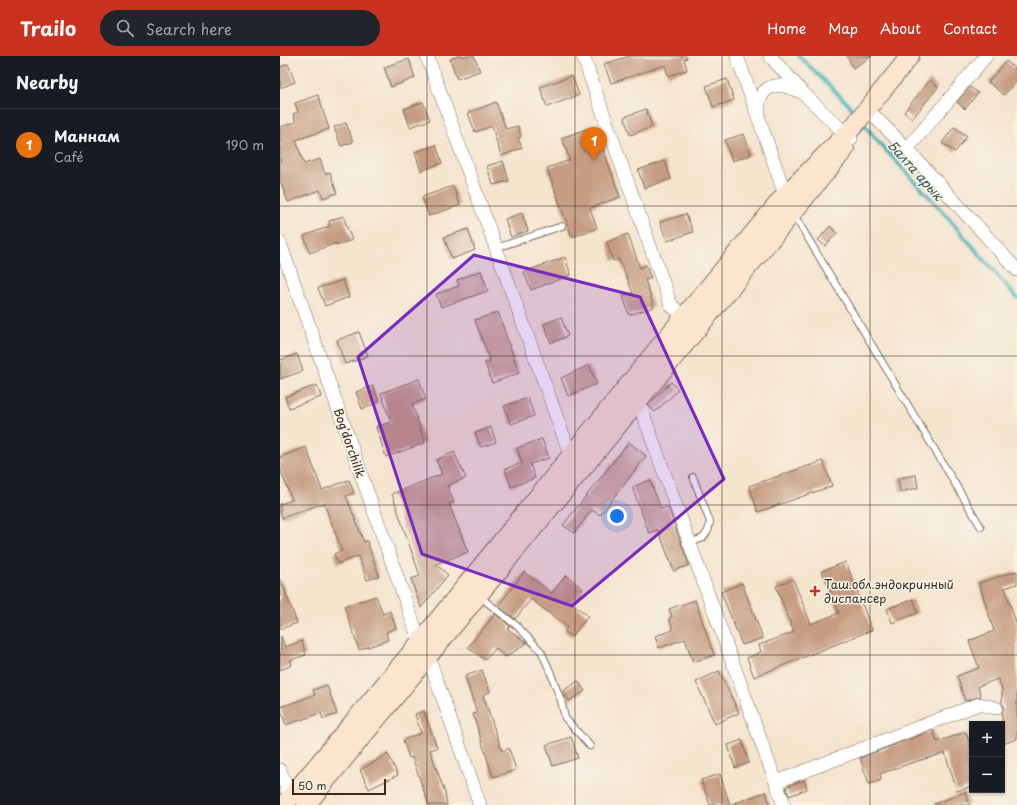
<!DOCTYPE html>
<meta charset="utf-8">
<style>
body{margin:0;font-family:"Playpen Sans",sans-serif;background:#20242c;color:#f1f3f6}
.controls{position:absolute;right:12px;bottom:12px;display:grid;overflow:hidden;border-radius:0px;box-shadow:0 1px 3px #0004}
.controls button{width:36px;height:36px;display:grid;place-items:center;padding:0;border:0;border-bottom:1px solid #363941;background:#171b24;color:#f1f3f6;font:20px sans-serif}
.scale{position:absolute;left:12px;bottom:10px;width:94px;box-sizing:border-box;padding-left:4px;border:2px solid #3b2a1e;border-top:0;font-size:11px;line-height:14px;white-space:nowrap;color:#3b2a1e;-webkit-text-stroke:3px #f7f3e8;paint-order:stroke}
.you{position:absolute;left:337px;top:460px;width:14px;height:14px;margin:-10px;border:3px solid #fff;border-radius:50%;background:#1a73e8;box-shadow:0 0 0 6px #1a73e833}
.badge{display:grid;place-items:center;width:26px;height:26px;border-radius:50%;background:#c8321e;color:#fff;font-size:13px;font-weight:700}
.pin{position:absolute;translate:-50% -33px;filter:drop-shadow(0 1px 2px #0008)}
.pin::after{content:'';position:absolute;top:21px;width:14px;height:12px;background:inherit;clip-path:polygon(0 0,100% 0,50% 100%)}
.list{margin:0;padding:0;list-style:none}
h2{display:flex;justify-content:space-between;align-items:center;height:52px;margin:0;padding:0 16px;font-size:17px}
h2 small{font-size:13px;font-weight:400;color:#9ea1a6}
.list li{display:grid;grid-template-columns:26px 1fr auto;gap:12px;align-items:center;box-sizing:border-box;height:72px;padding:0 16px;border-top:1px solid #363941}
.list b{display:block;font-size:15px;white-space:nowrap}
.list p{margin:0;font-size:13px;white-space:nowrap;color:#9ea1a6}
.list em{font-size:13px;font-style:normal;color:#9ea1a6}
.icon{flex:none;width:22px;height:22px;fill:none;stroke:currentColor;stroke-width:2;stroke-linecap:round;stroke-linejoin:round}
.map{position:relative;flex:none;width:737px;height:749px;overflow:hidden}
header{display:flex;align-items:center;gap:24px;box-sizing:border-box;height:56px;padding:0 20px;background:#c8321e;color:#fff}
header strong{font-size:19px}
nav{display:flex;gap:22px;margin-inline-start:auto;font-size:14px}
.search{width:280px;height:36px;background:#20242c;display:flex;align-items:center;gap:10px;box-sizing:border-box;padding:0 14px;border-radius:22px;color:#9ea1a6;font-size:15px}
main{display:flex}
aside{flex:1;background:#171b24}
.map>svg:first-child{display:block}
</style>
<header>
<strong>Trailo</strong>
<div class="search"><svg class="icon" aria-label="search" viewBox="0 0 24 24"><circle cx="10" cy="10" r="6"/><path d="M15 15l6 6"/></svg>Search here</div>
<nav><a>Home</a><a>Map</a><a>About</a><a>Contact</a></nav>
</header>
<main>
<aside>
<h2>Nearby<small></small></h2>
<ul class="list">
<li><span class="badge" style="background:#e8710a">1</span><div><b>Маннам</b><p>Café</p></div><em>190 m</em></li>
</ul>
</aside>
<div class="map">
<svg width="737" height="749" viewBox="0 0 737 749">
<rect width="100%" height="100%" fill="#f7f3e8"/>
<filter id="ink" filterUnits="userSpaceOnUse"><feTurbulence type="fractalNoise" baseFrequency=".025" numOctaves="2"/><feDisplacementMap in="SourceGraphic" scale="8" xChannelSelector="R" yChannelSelector="G"/><feConvolveMatrix kernelMatrix="1 2 1 2 8 2 1 2 1" color-interpolation-filters="sRGB"/></filter>
<filter id="wash" filterUnits="userSpaceOnUse"><feTurbulence type="fractalNoise" baseFrequency=".012" numOctaves="4" result="noise"/><feDisplacementMap in="SourceGraphic" scale="16" xChannelSelector="R" yChannelSelector="G"/><feGaussianBlur stdDeviation="0.9" result="paint"/><feColorMatrix in="noise" values="0 0 0 0 0 0 0 0 0 0 0 0 0 0 0 0 0 1.4 0 .05"/><feComposite in="paint" operator="in"/></filter>
<g filter="url(#wash)">
<rect width="100%" height="100%" fill="#f5e4ce"/>
<g fill="none" stroke-linecap="round" stroke-linejoin="round">
<path stroke="#3cacb8" stroke-width="4" d="M519,0L568,48L576,58
M583,67L600,88L663,156L737,242"/>
</g>
<g id="blocks">
<path fill="#c69c82" d="M179,0H194L200,15L177,23L170,3Z
M350,0H406L407,2L404,3L407,14L388,20L385,9L331,27L324,8Z
M567,0H592L573,12Z
M129,3L135,22L111,31L104,11Z
M726,5L737,14V24L724,39L708,26Z
M8,8L15,26L0,32V11Z
M292,20L299,39L267,51L260,31Z
M447,23L454,44L433,51L426,30Z
M650,24L658,31L632,63L624,56Z
M690,31L698,37L685,53L677,46Z
M38,39L49,73L16,84L24,108L40,103L45,118L50,116L57,137L43,142L40,134L8,146L0,124V71L16,66L13,58L18,56L15,47Z
M143,46L150,64L130,71L124,53Z
M216,46L226,73L238,70L241,81L238,82L242,92L221,100L212,70L195,76L188,57Z
M366,53L372,71L350,79L344,61Z
M66,67L73,86L61,90L54,71Z
M674,71L687,80L675,96L662,87Z
M309,72L317,94L323,92L340,141L310,152L317,172L292,181L267,112L290,104L282,82Z
M464,78L471,99L452,105L445,84Z
M156,89L162,107L141,115L135,96Z
M223,105L229,125L213,129L207,110Z
M385,105L391,123L364,132L358,114Z
M173,130L180,149L149,160L142,141Z
M242,157L248,175L231,181L225,163Z
M406,158L413,176L387,185L380,166Z
M63,160L72,184L57,189L56,187L30,197L24,180L50,170L49,165Z
M550,170L557,177L545,190L538,184Z
M188,173L195,194L172,203L164,181Z
M348,178L360,212L366,209L371,222L365,224L374,251L349,259L343,240L353,237L339,203L333,205L327,186Z
M285,201L291,219L251,234L244,216Z
M201,215L208,235L161,251L156,238L179,230L177,224Z
M63,224L69,241L45,250L38,232Z
M218,256L239,317L212,327L205,307L210,305L195,264Z
M281,261L288,280L271,287L264,268Z
M79,276L88,300L65,308L57,284Z
M17,298L23,315L0,323V304Z
M309,309L317,328L288,340L281,322Z
M139,323L146,343L132,348L145,387L106,401L96,371L111,366L101,337Z
M391,326L398,334L375,356L368,349Z
M37,329L41,341L9,352L5,341Z
M93,330L99,346L82,353L76,336Z
M248,342L254,360L231,368L224,350Z
M211,371L216,386L201,391L195,377Z
M262,383L269,402L250,408L255,422L231,431L225,413L242,407L237,392Z
M349,386L366,400L320,459L312,454L294,477L283,469Z
M26,391L42,434L69,424L74,437L66,440L84,486L87,485L99,520L87,524L78,500L58,508L54,498L62,495L44,447L2,462L0,455V448L12,444L0,413V401Z
M174,396L186,422L167,430L174,446L169,448L188,496L156,508L168,519L141,552L131,523L140,520L112,438L162,418L156,404Z
M543,405L552,430L478,456L469,430Z
M636,419L638,432L620,436L618,422Z
M370,424L381,453L388,451L409,509L394,515L378,474L369,477L352,431Z
M566,506L592,574L474,621L467,602L481,596L479,589L514,576L496,530L513,523L531,568L559,557L542,515Z
M737,515V528L725,532L737,570V683L722,688V657L724,650L722,647V633L718,623L698,630L701,640L685,645L677,620L699,612L689,585L714,575L699,527Z
M244,516L272,537L286,519L303,533L292,547L308,560L292,581L284,575L287,571L251,543L235,563L218,550Z
M0,524H1L17,567L0,573Z
M462,527L483,582L462,589L441,536Z
M96,540L103,558L110,555L116,572L106,576L108,584L79,594L64,550Z
M633,543L638,557L612,567L607,553Z
M415,544L434,599L413,606L405,583L379,592L375,580L393,574L389,562L392,561L389,553Z
M215,558L230,570L228,573L247,587L226,601L216,592L205,604L188,591Z
M1,580L5,591L22,585L26,599L10,604L12,609L0,614Z
M202,614L210,636L203,639L222,695L229,692L236,714L213,721L193,658L197,657L185,620Z
M439,615L459,657L435,668L416,626Z
M298,625L305,635L289,645L283,635Z
M47,629L57,658L43,663L41,657L6,669L0,651L35,639L33,634Z
M144,655L157,692L150,694L165,737L167,749H149L132,701L129,702L123,684L141,677L135,658Z
M653,674L657,686L686,676L692,696V730L677,735L665,697L631,707L600,718L601,724L589,728L580,702Z
M291,681L298,702L273,710L266,689Z
M462,684L469,707L455,712L448,689Z
M108,698L118,719L89,733L80,714Z
M440,718L450,749H430L421,724Z
M524,724L527,733L509,740L506,731Z
M486,736L490,749H452V748Z
M685,736L690,749H654V748Z"/>
</g>
</g>
<g filter="url(#ink)">
<use href="#blocks" fill-opacity="0" stroke="#7c6b5c" stroke-width="1"/>
<g fill="none" stroke-linecap="round" stroke-linejoin="round">
<g stroke="#7c6b5c" stroke-width="8">
<path id="service" d="M514,159L701,471
M216,192L282,170
M410,487L423,482L428,475L430,466L413,421
M199,540L237,570L261,595L270,615L281,645L285,662L310,690"/>
</g>
<g stroke="#7c6b5c" stroke-width="14">
<path id="minor" d="M147,0L291,401
M303,0L391,249L404,261
M457,0L508,147
M490,0L523,37L571,83
M585,55L592,58L627,93L737,214
M479,58C479,54 479,50 479,46C480,41 482,38 485,35C496,25 509,31 521,36
M627,93L706,0
M0,187L140,586
M358,344L504,749
M148,600L200,749
M0,714L10,742
M496,726L699,648L716,652"/>
</g>
<g stroke="#7c6b5c" stroke-width="20">
<path id="secondary" d="M4,749L140,586L370,302L504,140L573,71L630,0
M26,749L565,93"/>
</g>
<use href="#service" stroke="#fff" stroke-width="6"/>
<use href="#minor" stroke="#fff" stroke-width="13"/>
<use href="#secondary" stroke="#fce5cf" stroke-width="18"/>
</g>
</g>
<path fill="#7b2cbf" fill-opacity="0.2" stroke="#7b2cbf" stroke-width="3" stroke-linejoin="round" d="M194,199L360,241L444,423L292,550L142,498L78,301Z"/>
<path fill="none" stroke="#3b2a1e" stroke-width="1" stroke-opacity="0.55" d="M147,0V749M295,0V749M442,0V749M590,0V749M0,150H737M0,300H737M0,449H737M0,599H737"/>
<path fill="#c8321e" stroke="#f7f3e8" stroke-width="1.5" d="M533 529h4v4h4v4h-4v4h-4v-4h-4v-4h4z"/>
<g text-anchor="middle" dominant-baseline="central" stroke-width="3" stroke-linejoin="round" paint-order="stroke">
<g font-size="12" fill="#3b2a1e" stroke="#f7f3e8">
<text transform="translate(70 387) rotate(71)">Bog'dorchilik</text>
</g>
<g font-size="12" fill="#3b2a1e" stroke="#f7f3e8" text-anchor="start">
<text x="544" y="528">Таш.обл.эндокринный<tspan x="544" dy="14">диспансер</tspan></text>
</g>
<g font-size="13" font-style="italic" fill="#3b5854" stroke="#f7f3e8">
<text transform="translate(636 114) rotate(48)">Балта арык</text>
</g>
</g>
</svg>
<div class="controls">
<button>+</button>
<button>−</button>
</div>
<div class="scale">50 m</div>
<div class="you"></div>
<div class="pin badge" style="left:314px;top:104px;background:#e8710a">1</div>
</div>
</main>
